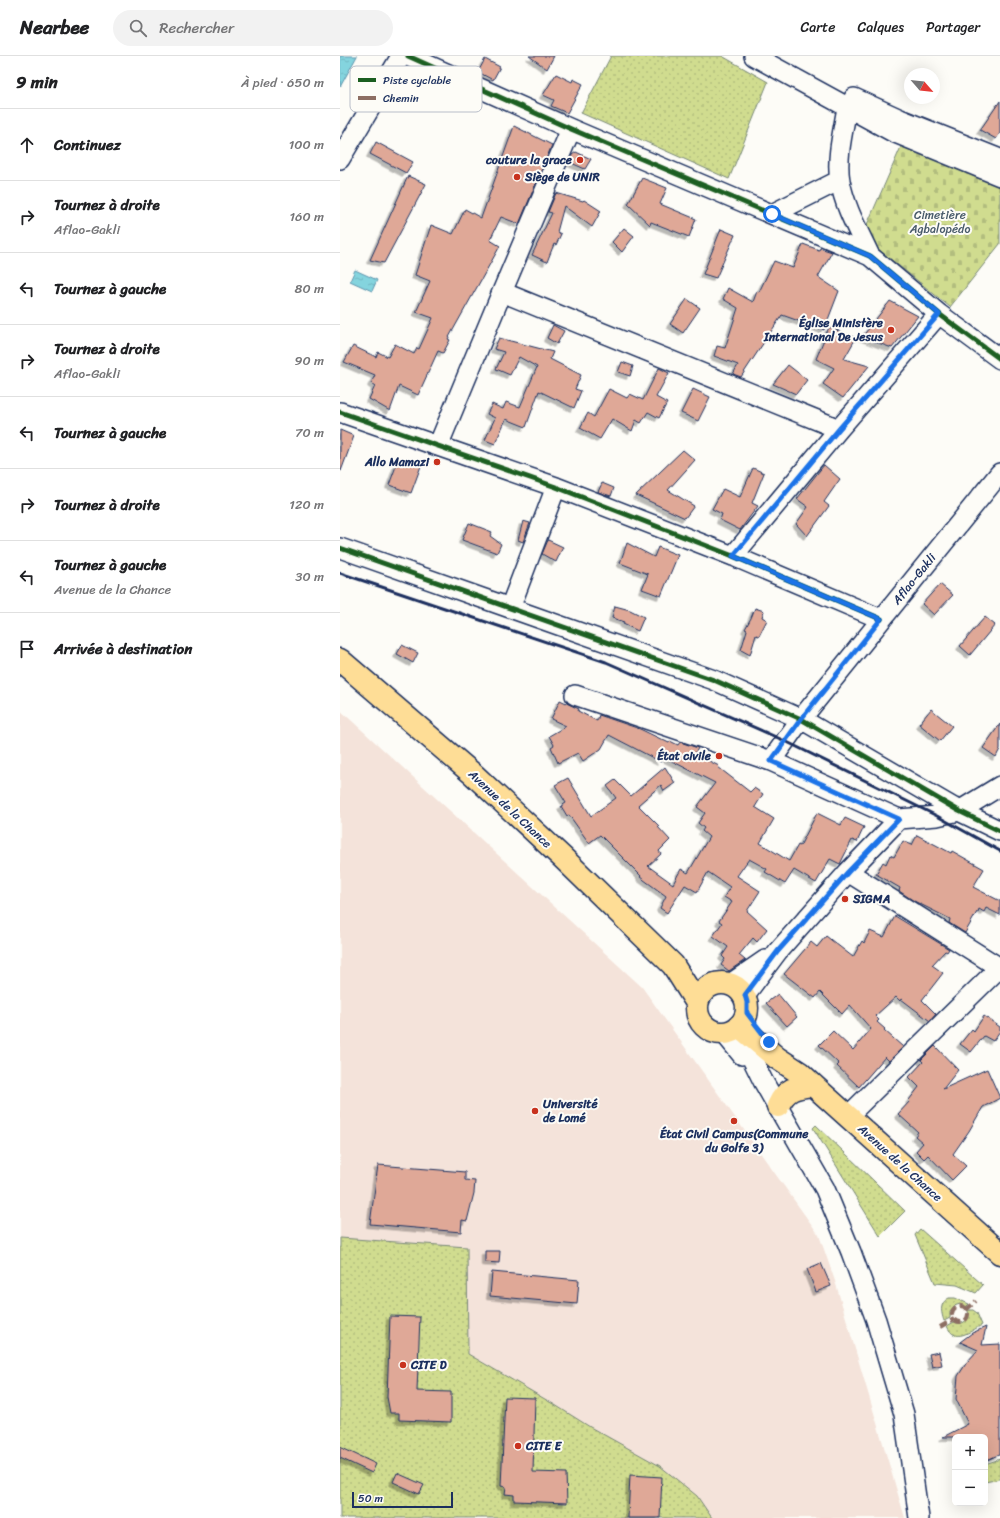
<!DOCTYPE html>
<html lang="fr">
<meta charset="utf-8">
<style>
body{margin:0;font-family:Sriracha,sans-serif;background:#f2f2f2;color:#202124}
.controls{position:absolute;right:12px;bottom:12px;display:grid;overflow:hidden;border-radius:6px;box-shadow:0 4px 16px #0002}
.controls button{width:36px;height:36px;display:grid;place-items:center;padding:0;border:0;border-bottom:1px solid #e0e0e0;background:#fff;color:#202124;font:20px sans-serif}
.compass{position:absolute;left:564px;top:12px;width:36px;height:36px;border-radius:50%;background:#fff;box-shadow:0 4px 16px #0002;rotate:118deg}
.scale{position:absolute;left:12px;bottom:10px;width:101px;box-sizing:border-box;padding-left:4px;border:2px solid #1b2f5e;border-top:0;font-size:11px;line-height:14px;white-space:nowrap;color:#1b2f5e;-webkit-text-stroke:3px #fdfcf7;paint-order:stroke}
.stop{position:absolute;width:12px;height:12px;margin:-9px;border:3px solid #1a73e8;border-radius:50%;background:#fff}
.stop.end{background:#1a73e8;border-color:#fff;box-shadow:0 1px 4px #0008}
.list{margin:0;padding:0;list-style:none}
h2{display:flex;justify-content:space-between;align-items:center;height:52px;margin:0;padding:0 16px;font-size:17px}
h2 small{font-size:13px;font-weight:400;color:#757577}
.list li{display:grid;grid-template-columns:26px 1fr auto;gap:12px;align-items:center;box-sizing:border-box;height:72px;padding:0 16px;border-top:1px solid #e0e0e0}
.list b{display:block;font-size:15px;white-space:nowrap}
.list p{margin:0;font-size:13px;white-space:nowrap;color:#757577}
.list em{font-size:13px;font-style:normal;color:#757577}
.icon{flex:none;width:22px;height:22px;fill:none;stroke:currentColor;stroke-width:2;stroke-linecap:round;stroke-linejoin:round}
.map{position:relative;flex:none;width:660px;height:1462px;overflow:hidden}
header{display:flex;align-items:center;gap:24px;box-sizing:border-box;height:56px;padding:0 20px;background:#fff;border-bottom:1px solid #e0e0e0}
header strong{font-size:19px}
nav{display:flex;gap:22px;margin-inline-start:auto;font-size:14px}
.search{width:280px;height:36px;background:#f2f2f2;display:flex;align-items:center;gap:10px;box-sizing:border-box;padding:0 14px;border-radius:22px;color:#757577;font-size:15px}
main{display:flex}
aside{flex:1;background:#fff}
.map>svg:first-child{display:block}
</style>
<header>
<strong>Nearbee</strong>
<div class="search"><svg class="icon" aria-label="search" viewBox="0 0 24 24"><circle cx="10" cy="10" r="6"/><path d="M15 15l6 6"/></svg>Rechercher</div>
<nav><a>Carte</a><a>Calques</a><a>Partager</a></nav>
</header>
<main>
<aside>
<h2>9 min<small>À pied · 650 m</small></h2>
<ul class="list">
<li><svg class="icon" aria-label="ahead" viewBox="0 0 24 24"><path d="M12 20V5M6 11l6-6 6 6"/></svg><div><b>Continuez</b></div><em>100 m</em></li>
<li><svg class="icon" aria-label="right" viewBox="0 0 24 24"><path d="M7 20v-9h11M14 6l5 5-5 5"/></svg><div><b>Tournez à droite</b><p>Aflao-Gakli</p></div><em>160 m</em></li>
<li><svg class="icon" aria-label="left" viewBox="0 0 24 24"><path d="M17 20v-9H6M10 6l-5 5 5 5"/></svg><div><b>Tournez à gauche</b></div><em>80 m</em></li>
<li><svg class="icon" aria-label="right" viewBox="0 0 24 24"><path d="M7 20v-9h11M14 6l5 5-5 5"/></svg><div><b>Tournez à droite</b><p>Aflao-Gakli</p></div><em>90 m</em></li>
<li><svg class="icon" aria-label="left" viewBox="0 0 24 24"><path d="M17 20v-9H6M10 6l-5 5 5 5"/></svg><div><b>Tournez à gauche</b></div><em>70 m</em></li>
<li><svg class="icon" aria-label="right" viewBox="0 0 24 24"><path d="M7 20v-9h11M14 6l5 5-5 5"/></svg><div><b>Tournez à droite</b></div><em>120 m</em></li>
<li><svg class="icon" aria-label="left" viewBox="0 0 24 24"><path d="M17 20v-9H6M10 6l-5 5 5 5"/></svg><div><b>Tournez à gauche</b><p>Avenue de la Chance</p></div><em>30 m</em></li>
<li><svg class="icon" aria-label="arrive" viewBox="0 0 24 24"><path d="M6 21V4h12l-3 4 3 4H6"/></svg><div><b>Arrivée à destination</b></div></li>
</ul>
</aside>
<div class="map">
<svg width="660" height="1462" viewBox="0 0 660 1462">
<defs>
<pattern id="grass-dots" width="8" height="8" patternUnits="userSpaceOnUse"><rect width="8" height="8" fill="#d0dc8f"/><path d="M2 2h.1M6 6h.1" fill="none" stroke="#b2bd7e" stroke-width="1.8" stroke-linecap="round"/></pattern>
<pattern id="cemetery-stones" width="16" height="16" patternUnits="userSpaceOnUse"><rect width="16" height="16" fill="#d0dc8f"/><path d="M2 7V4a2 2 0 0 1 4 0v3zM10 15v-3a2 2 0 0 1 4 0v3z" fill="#b2bd7e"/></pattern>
<pattern id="water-ripples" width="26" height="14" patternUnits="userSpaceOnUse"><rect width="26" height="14" fill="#84d4de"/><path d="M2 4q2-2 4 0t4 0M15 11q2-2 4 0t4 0" fill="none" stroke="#71b6c1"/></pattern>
<filter id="shadow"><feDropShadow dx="-3.5" dy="3.5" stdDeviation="0" flood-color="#0004"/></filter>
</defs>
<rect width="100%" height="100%" fill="#fdfcf7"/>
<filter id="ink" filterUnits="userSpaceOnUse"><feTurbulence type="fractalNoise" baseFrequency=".025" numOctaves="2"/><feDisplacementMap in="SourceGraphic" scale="8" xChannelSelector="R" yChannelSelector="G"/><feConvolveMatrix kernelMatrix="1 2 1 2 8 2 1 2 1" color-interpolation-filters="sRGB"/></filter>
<g filter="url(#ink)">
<path fill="#f4e3da" d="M0,654L302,931L479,1179L495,1225L565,1462H0Z"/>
<path fill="url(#grass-dots)" stroke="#768676" d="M271,0H382L428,26L389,123L241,57Z
M476,1069L565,1155L540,1180L473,1072Z
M580,1173L643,1229L636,1237L617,1229L595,1227L575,1179Z
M0,1182L127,1191L128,1298L215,1349L250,1371L320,1410L357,1440L372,1462H0Z
M609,1242H615L629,1248L626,1251L620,1248L614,1250L610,1255V1262L604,1265C601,1256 599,1247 609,1242Z
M628,1254H633L637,1257L642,1269C629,1276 615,1288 607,1270L614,1266C623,1270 630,1264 628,1254Z
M660,1403V1423L645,1426V1408Z"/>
<path fill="url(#cemetery-stones)" stroke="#768676" d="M564,84L660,128V188L610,251L522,180Z"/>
<path fill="url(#water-ripples)" stroke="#5a92ab" d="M0,0H17L0,31Z
M15,214L37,224L32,235L10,225Z"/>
<path fill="#dfa897" stroke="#1b2f5e" filter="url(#shadow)" d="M189,0H214L207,13Z
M145,3L160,11L153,24L138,16Z
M216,18L232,26L233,23L243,28L227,57L211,50L214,44L203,39Z
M660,45V77L656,83L640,74Z
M174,70L212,89L179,168L161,161L150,184L160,190L108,283L110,284L103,297L98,295L78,339L59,330L50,355L29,343L35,330L31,327L35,319L4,306L13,290L36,301L38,296L48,301L55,288L74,298L77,292L79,293L93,262L76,256L90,225L75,219L91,169L113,178L125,153L141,162Z
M36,86L73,106L66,117L30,98Z
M236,96L251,103L245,113L229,106L232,99Z
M68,120L86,128L44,207L30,204Z
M302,122L327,132L320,148L356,163L349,181L311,166L310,169L288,148Z
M216,137L243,145L244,144L261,155L252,171L224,150L217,176L221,178L216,189L214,188L207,206L192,199L212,157L208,156Z
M284,172L294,180L282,196L272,186Z
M381,173L395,179L376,222L363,218Z
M463,188L479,194L480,192L492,196L478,221L499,235L484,274L442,259L401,321L393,318L398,309L374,300L377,290L385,292L398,252L383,243L388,232L413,246L417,235L419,236L434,205L453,212Z
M347,243L360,252L343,277L330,268Z
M550,245L578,260L552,292L522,281Z
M213,269L224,275L217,288L207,282Z
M489,271L516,282L504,303L529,310L503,342L483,328L494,312L476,303Z
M159,282L213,296L210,303L241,319L235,333L241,335L234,352L199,335L186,371L166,363L155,388L145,384L155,362L147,358L152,348L163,353L166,346L180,351L197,311L179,301L170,319L156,313L164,296L154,293Z
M282,306L293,310L290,320L278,316Z
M448,309L467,324L456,338L433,328Z
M319,312L329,317L316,341L327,347L319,362L308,356L301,367L296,364L292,375L272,363L260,383L240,372L248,357L254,361L269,333L287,342L290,338L303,344Z
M353,333L370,341L358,365L341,357Z
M0,374L14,380L1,415H0Z
M343,394L355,404L328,434L354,450L345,462L296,439Z
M59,402L81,410L71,437L49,429Z
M484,409L500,423L484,446L489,450L467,480L456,468L468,451L457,443Z
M413,412L424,417L412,447L418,450L400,474L380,464L382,458L372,453L383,433L400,441Z
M262,427L274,432L271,440L258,436Z
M183,465L190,467L183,486L178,484Z
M129,467L152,476L150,480L161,488L157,497L122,484Z
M208,484L223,491L216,506L202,498Z
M287,487L314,501L318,491L338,499L321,540L302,533L308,518L280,507Z
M600,528L613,539L594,559L582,548Z
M275,550L290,554L304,561L298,575L283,568L284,566L272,562Z
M415,552L424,555L422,561L427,564L419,580L416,579L410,599L401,594L407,574L405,573L411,562Z
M645,561L655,569L630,599L620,590Z
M62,589L78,597L73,607L57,598Z
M220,644L239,653L238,655L257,665L259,659L300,673L329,687L330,685L338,689L340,686L358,692L355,698L379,710L378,711L410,736L414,732L423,738L415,751L434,763L420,787L449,805L458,789L460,790L477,757L501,769L505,762L524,771L517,786L512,784L500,808L490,803L476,827L454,814L445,828L425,816L427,813L409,803L397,820L420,835L407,855L427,873L417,886L413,882L399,899L405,904L389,915L381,909L385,903L382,900L388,891L373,880L382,867L379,865L392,846L384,841L390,831L368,816L357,836L345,829L327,857L320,852L326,840L300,821L301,820L260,779L249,787L229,759L227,760L221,750L226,747L215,729L228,722L251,760L276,742L267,730L275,724L291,740L325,711L335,727L324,735L321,729L298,749L319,770L318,771L330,784L319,795L321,798L308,810L333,828L341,813L348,817L369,781L362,775L364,772L358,767L365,757L357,751L375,727L316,697L321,706L269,679L261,693L243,705L238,697L218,707L211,691L214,689L209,680L226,670L211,663Z
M591,653L612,670L600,685L579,668Z
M660,668V693L656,701L643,692Z
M577,779L611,797L612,795L644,813L633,831L660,845V859L646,852L644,856L639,853L638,856H637L625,877L609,867L610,863L574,845L559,835L560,832L536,818L543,806L546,808L550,799L554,801L563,785L572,789Z
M555,860L609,893L607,896L605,895L592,909L603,917L582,944L596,958L590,965L561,943L560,945L556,941L535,960L539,964L537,966L545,973L544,974L563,991L549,1005L545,1001L519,1031L497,1010L499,1008L479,989L493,975L513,994L531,973L510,949L502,958L480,936L475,942L444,918L471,886L477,891L486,880L513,901L522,885L524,887L530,875L544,881Z
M438,938L457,961L447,970L426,947Z
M644,960L660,971V975L653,985L644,980L631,996L620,988L632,973L634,975Z
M595,990L618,1014L603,1033L647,1013L660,1042L643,1051L629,1075L613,1098L626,1110L612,1124L588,1099L584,1103L576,1095L583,1087L575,1080L578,1076L558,1058L570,1045L569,1044L579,1031L569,1021L583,1006L581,1004Z
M38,1109L125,1116V1124L135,1125L134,1137L127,1165L122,1164L121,1176L30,1168Z
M145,1195H160L159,1207L145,1206Z
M481,1207L491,1230L476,1236L467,1213Z
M152,1216L239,1224L237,1248L150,1240Z
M50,1260L80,1261L77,1335L111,1336V1366L59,1364V1357H50L47,1341Z
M646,1271L642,1289L660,1288V1398L645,1405V1381H603L628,1368L616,1343L618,1320L627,1306L638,1294L620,1286L632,1277Z
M599,1296L602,1309L592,1311L589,1298Z
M165,1341L195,1342L193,1416L226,1417L227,1447L174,1445V1439L165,1438L166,1431L161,1430Z
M0,1391L36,1408L32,1417L0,1402Z
M57,1417L84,1429L79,1438L53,1426Z
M290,1419L322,1421L320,1462H288Z"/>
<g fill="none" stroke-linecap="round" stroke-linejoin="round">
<g stroke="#1b2f5e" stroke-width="22">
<path id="minor" d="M68,0L231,73L530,200L599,258L660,303
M414,0L553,76L660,120
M514,42L560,63L660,103
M507,52C503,75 496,102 500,125C505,152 519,176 530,200
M0,103L61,0
M432,158L500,124
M162,236L499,373
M0,356L216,431L393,500L541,563
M98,390L162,236L231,73
M0,492L374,624L461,663L619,755L660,775
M393,500L499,373L599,258
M170,552L216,431
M235,639L431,705L559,763
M431,705L461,663L660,417
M508,816L660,912
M390,928L425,904
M405,939L438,895L508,816L559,763L597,760L619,755L660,730
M397,972L423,1025L485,1133L511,1196L536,1264L564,1358L579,1462
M384,977L402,999
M508,1060L659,912"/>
</g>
<g stroke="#1b2f5e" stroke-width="25">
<path id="major" d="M0,604L134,719L223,802L333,909L357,947
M357 952a25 25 0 1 1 50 0a25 25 0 1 1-50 0Z
M399,970L437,1002L460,1017L473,1029L660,1197
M438,1050C446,1032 456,1031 473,1029"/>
</g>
<use href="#minor" stroke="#fdfcf7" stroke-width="19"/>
<use href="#major" stroke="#fedd96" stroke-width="22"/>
<path stroke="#1b2f5e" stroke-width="3" d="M0,517L266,606L445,685L597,760L660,795"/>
<path stroke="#8d6e63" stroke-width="4" stroke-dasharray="8 4" stroke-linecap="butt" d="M612 1258a8 8 0 1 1 16 0a8 8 0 1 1-16 0Z
M626,1254L636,1245
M600,1271L614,1263"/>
<g stroke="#fdfcf7" stroke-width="8">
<path id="cycleway" d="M68,0L231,73L530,200L599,258L660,303
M0,356L216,431L393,500L541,563
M0,492L374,624L461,663L619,755L660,775"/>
</g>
<use href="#cycleway" stroke="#1b5e20" stroke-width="5"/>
</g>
</g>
<g fill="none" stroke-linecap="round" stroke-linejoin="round" filter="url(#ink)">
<path stroke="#1a73e8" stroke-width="5" d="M429,986L407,957V946L405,939L438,895L508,816L559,763L431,705L461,663L541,563L393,500L499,373L599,258L530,200L432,158"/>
</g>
<g fill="#c8321e" stroke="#fdfcf7" stroke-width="1.5">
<circle cx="240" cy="104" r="4"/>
<circle cx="177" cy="121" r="4"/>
<circle cx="551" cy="274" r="4"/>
<circle cx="97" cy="406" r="4"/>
<circle cx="379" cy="700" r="4"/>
<circle cx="505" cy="843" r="4"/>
<circle cx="195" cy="1055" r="4"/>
<circle cx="394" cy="1065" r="4"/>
<circle cx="63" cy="1309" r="4"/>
<circle cx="178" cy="1390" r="4"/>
</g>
<g text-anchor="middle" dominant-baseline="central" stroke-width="4" stroke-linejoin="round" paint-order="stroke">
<g font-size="12" font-weight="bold" fill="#1b2f5e" stroke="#fdfcf7" text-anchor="start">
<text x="232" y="104" text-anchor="end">couture la grace</text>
<text x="185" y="121">Siège de UNIR</text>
<text x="543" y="267" text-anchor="end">Église Ministère<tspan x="543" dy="14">International De Jesus</tspan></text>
<text x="89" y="406" text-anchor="end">Allo Mamazi</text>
<text x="371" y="700" text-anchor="end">État civile</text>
<text x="513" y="843">SIGMA</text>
<text x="203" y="1048">Université<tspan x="203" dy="14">de Lomé</tspan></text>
<text x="394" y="1078" text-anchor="middle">État Civil Campus(Commune<tspan x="394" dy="14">du Golfe 3)</tspan></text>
<text x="71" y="1309">CITE D</text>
<text x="186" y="1390">CITE E</text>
</g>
<g font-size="12" fill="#485a6a" stroke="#fdfcf7">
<text x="600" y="159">Cimetière<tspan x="600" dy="14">Agbalopédo</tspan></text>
</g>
<g font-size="12" fill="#1b2f5e" stroke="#fdfcf7">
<text transform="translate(574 523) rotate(-51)">Aflao-Gakli</text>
<text transform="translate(170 753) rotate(43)">Avenue de la Chance</text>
<text transform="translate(560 1107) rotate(42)">Avenue de la Chance</text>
</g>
</g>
<rect x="10" y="10" width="132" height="46" rx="6" fill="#fdfcf7" stroke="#b9bec9" stroke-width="1"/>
<rect x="18" y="22" width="18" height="4" fill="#1b5e20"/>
<rect x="18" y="40" width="18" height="4" fill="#8d6e63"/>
<g font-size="11" fill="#1b2f5e">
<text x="43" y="28">Piste cyclable</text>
<text x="43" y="46">Chemin</text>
</g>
</svg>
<div class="controls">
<button>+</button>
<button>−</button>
</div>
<svg class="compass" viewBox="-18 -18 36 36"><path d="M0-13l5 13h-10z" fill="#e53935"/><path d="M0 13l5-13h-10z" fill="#757577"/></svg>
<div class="scale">50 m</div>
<div class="stop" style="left:432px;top:158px"></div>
<div class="stop end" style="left:429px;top:986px"></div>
</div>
</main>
